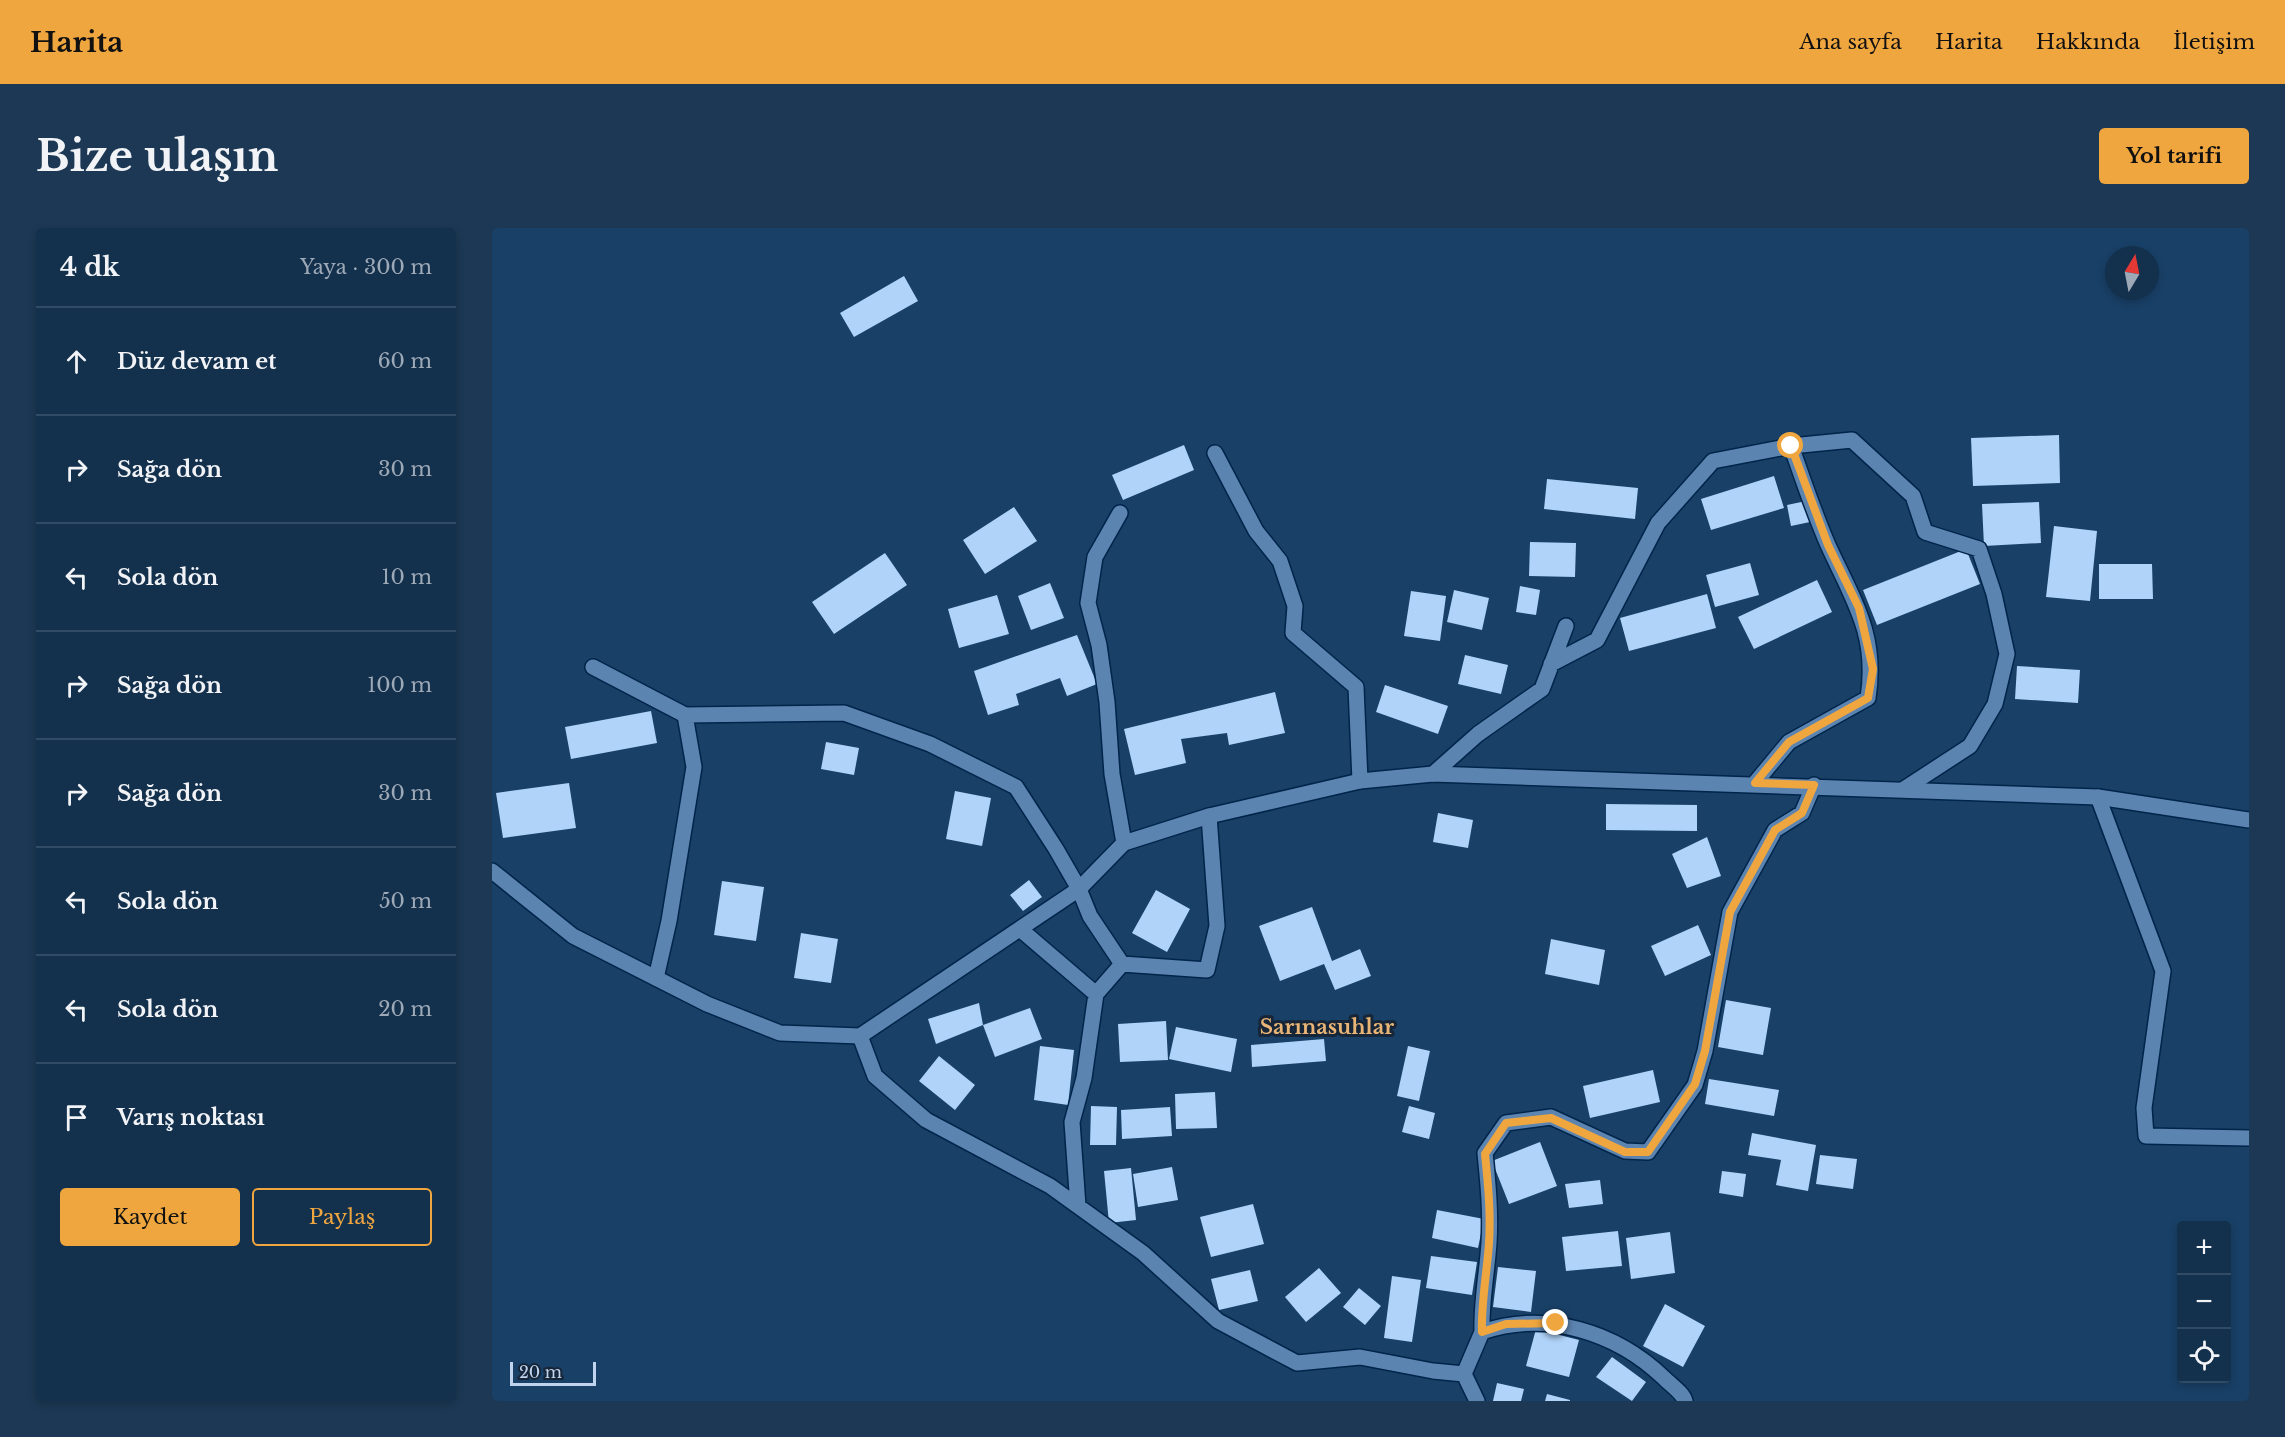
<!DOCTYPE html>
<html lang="tr">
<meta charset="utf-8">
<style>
body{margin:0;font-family:"Libre Baskerville",serif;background:#1c3854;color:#f1f3f6}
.controls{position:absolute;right:18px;bottom:18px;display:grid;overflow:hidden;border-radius:6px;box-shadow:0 3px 9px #0003}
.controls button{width:54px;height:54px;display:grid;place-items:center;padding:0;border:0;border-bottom:2px solid #324b65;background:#13304d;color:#f1f3f6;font:30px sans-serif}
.compass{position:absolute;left:1613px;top:18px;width:54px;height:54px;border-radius:50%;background:#13304d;box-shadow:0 3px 9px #0003;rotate:10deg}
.scale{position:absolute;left:18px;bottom:15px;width:86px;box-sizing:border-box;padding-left:6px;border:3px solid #c0d5ed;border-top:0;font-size:16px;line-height:21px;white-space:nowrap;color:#c0d5ed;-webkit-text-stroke:4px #162638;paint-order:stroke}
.stop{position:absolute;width:18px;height:18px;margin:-14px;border:4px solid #f0a63f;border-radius:50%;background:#fff}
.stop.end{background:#f0a63f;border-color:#fff;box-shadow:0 2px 6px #0008}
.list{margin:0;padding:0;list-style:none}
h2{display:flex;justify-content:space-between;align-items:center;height:78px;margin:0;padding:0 24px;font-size:26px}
h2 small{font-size:20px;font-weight:400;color:#9da9b6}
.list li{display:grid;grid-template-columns:39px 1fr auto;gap:18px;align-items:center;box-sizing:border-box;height:108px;padding:0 24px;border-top:2px solid #324b65}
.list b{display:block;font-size:22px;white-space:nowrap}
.list em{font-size:20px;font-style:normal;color:#9da9b6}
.actions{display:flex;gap:12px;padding:18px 24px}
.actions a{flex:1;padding:14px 0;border:2px solid #f0a63f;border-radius:6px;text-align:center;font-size:21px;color:#f0a63f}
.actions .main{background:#f0a63f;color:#111}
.icon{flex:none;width:33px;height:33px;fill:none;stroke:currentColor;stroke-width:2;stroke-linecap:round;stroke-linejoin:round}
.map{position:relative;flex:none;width:1757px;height:1173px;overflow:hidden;border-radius:6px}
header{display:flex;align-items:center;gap:36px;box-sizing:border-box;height:84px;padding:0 30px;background:#f0a63f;color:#111}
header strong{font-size:28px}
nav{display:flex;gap:33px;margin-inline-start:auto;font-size:21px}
.intro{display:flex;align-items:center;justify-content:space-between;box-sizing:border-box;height:144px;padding:0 36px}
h1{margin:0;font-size:42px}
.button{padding:15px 27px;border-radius:6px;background:#f0a63f;color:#111;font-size:21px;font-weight:700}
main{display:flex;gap:36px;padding:0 36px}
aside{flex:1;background:#13304d;border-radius:6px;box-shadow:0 3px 9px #0003}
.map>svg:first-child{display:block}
</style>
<header>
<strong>Harita</strong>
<nav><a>Ana sayfa</a><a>Harita</a><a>Hakkında</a><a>İletişim</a></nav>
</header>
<div class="intro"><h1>Bize ulaşın</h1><a class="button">Yol tarifi</a></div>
<main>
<aside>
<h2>4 dk<small>Yaya · 300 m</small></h2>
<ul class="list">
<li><svg class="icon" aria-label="ahead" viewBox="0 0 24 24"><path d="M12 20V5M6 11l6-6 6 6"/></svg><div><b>Düz devam et</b></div><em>60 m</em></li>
<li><svg class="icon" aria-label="right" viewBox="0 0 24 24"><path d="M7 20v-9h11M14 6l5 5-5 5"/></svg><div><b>Sağa dön</b></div><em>30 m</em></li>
<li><svg class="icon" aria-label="left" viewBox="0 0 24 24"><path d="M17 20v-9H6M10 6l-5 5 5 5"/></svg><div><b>Sola dön</b></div><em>10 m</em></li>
<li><svg class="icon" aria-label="right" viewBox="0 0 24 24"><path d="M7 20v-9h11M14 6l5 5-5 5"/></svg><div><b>Sağa dön</b></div><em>100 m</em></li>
<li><svg class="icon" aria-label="right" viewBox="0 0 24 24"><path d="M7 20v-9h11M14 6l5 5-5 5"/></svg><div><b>Sağa dön</b></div><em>30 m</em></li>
<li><svg class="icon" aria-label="left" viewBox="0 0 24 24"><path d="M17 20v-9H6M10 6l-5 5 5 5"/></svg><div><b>Sola dön</b></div><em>50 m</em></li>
<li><svg class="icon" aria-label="left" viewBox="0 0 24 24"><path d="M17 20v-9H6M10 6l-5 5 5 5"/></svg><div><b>Sola dön</b></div><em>20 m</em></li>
<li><svg class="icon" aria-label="arrive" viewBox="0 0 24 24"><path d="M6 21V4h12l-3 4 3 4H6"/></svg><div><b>Varış noktası</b></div></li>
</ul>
<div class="actions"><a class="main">Kaydet</a><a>Paylaş</a></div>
</aside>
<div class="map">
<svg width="1757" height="1173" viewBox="0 0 1757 1173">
<rect width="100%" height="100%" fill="#194067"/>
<path fill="#b0d3f9" d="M412,48L426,73L362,109L348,85Z
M1567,207L1568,255L1481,258L1479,210Z
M692,217L702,242L631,272L620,247Z
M1282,248L1292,280L1219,302L1209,271Z
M1055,251L1146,260L1143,291L1052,281Z
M1314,273L1318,294L1299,298L1295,277Z
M1547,274L1549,315L1492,318L1490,276Z
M522,279L545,313L493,346L471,312Z
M1562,298L1605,303L1598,373L1554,369Z
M1038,314L1084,315L1083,349L1037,348Z
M1474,321L1488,356L1385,397L1371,362Z
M393,325L415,357L342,406L320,374Z
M1258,335L1267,367L1223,379L1214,347Z
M1607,336H1660L1661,371H1607Z
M1325,352L1340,384L1262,421L1246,389Z
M558,355L572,390L539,402L526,368Z
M1028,358L1048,362L1044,387L1024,384Z
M962,362L997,370L990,402L955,394Z
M919,363L954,368L948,413L912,408Z
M1215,366L1224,400L1137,423L1128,390Z
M505,367L517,406L467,420L456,381Z
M585,407L605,456L575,468L568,450L524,466L527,477L496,487L482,443Z
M973,427L1016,437L1009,466L966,456Z
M1525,438L1588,442L1586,475L1523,471Z
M893,457L956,478L946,506L884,484Z
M783,464L793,505L737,517L735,505L689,511L694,535L643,547L632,501Z
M159,483L165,515L79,531L73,499Z
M334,514L367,520L362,547L329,541Z
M77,555L84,600L11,610L4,565Z
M463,563L499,570L490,618L454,611Z
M1114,576L1205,577V603L1114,602Z
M946,585L981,592L976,620L941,614Z
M1215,609L1229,648L1195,660L1180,626Z
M537,652L550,669L531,683L518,667Z
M230,653L272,659L264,713L222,707Z
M664,662L698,681L675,724L640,705Z
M820,679L840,733L868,721L879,748L843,762L832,736L788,753L767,698Z
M1206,697L1219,727L1173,748L1159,718Z
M309,705L346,711L339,755L302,750Z
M1059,711L1113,722L1107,757L1053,746Z
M1234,772L1279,780L1271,827L1226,819Z
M487,775L491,797L444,816L436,791Z
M538,780L550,811L503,829L491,797Z
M674,793L676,832L628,834L626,796Z
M684,799L745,811L739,844L677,831Z
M832,811L834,833L760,839L759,817Z
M548,818L582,822L576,877L542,872Z
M916,818L938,823L927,873L905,868Z
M447,828L483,857L463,882L427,853Z
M1161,842L1168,874L1098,890L1091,858Z
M1217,851L1287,862L1282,888L1213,876Z
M723,864L725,900L684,901L683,866Z
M599,878L625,879L624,917H598Z
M917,878L943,885L937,911L910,904Z
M678,879L680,908L630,911L629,882Z
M1260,905L1324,917L1316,963L1284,957L1289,932L1256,927Z
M1048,914L1065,958L1017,976L1000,933Z
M1328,927L1365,931L1361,961L1324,956Z
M680,939L686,972L646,979L641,946Z
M639,940L644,992L617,995L612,943Z
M1230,943L1254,946L1251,969L1227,965Z
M1108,952L1111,976L1077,980L1073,956Z
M761,976L772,1016L719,1029L708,989Z
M945,982L992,991L986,1020L940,1010Z
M1126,1003L1130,1038L1074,1043L1070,1009Z
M1178,1004L1183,1045L1139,1051L1134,1010Z
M939,1028L985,1034L980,1067L934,1060Z
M1006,1039L1044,1043L1039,1084L1001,1079Z
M827,1040L849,1065L814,1094L793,1069Z
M758,1042L766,1073L727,1082L719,1051Z
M900,1048L929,1052L920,1114L892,1110Z
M867,1060L889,1078L873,1097L851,1079Z
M1173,1076L1213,1098L1191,1139L1151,1118Z
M1044,1101L1087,1112L1077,1149L1034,1138Z
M1120,1129L1154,1154L1140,1173L1104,1149Z
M1005,1155L1032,1161L1029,1173H1001Z
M1055,1166L1078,1172V1173H1053Z"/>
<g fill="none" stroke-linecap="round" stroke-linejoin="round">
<g stroke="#00254b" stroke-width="18">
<path id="minor" d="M723,225L764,303L788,333L803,378L801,405L864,459L868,553
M628,285L603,329L596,375L607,417L615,474L620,546L632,615
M1059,436L1105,412L1166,295L1221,233L1299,218L1360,212L1421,268L1433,304L1487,321L1502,366L1515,426L1503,476L1478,518L1412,561
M101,439L193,487L202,539L177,693L164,750
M193,487L352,485L438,516L524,559L564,621L587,661L598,688L630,736L604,766
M941,546L986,506L1050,461L1074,398
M1263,555L1297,514L1376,470C1386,407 1361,372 1336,317C1322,285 1311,251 1299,218
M1606,569L1671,743L1652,880L1654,908L1757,910
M528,701L604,766L592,850L580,894L586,978
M630,736L715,742L725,698L717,588
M368,808L383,848L434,892L558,958L651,1025L726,1093L805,1135L868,1129L941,1143L972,1146L990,1104
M972,1146L985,1173
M1193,1173C1191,1165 1179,1157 1172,1150C1124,1104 1054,1082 990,1104C989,1074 995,1045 997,1015C999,985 996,955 993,925L1014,895L1059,889L1133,923L1156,924L1203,857L1213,823L1238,684L1283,602L1310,585L1322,557"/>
</g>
<g stroke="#00254b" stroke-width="18">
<path id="tertiary" d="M0,643L81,708L215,776L288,805L368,808L587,661L632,615L717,588L868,553L941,546L1606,569L1757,592"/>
</g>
<use href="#minor" stroke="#5c84b0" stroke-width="15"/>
<use href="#tertiary" stroke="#5c84b0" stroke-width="15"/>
</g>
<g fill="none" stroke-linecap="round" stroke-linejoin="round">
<path stroke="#f0a63f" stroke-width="8" d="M1064,1095L1014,1096L990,1104C989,1074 995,1045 997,1015C999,985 996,955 993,926L1014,895L1059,890L1133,924H1156L1203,856L1213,823L1238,684L1283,602L1310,585L1322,557L1263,555L1297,514L1376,470L1381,441L1367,380L1336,317L1299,218"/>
</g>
<g text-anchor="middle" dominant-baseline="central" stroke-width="6" stroke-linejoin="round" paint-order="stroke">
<g font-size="20" font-weight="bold" fill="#e9b576" stroke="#162638">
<text x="835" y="799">Sarınasuhlar</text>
</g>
</g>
</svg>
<div class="controls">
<button>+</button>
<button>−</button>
<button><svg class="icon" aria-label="locate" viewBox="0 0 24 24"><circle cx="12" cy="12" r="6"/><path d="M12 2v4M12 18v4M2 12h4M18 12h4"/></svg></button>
</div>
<svg class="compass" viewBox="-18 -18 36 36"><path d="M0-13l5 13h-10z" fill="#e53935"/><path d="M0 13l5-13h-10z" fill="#9da9b6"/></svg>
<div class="scale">20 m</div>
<div class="stop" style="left:1299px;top:218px"></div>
<div class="stop end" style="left:1064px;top:1095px"></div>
</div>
</main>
